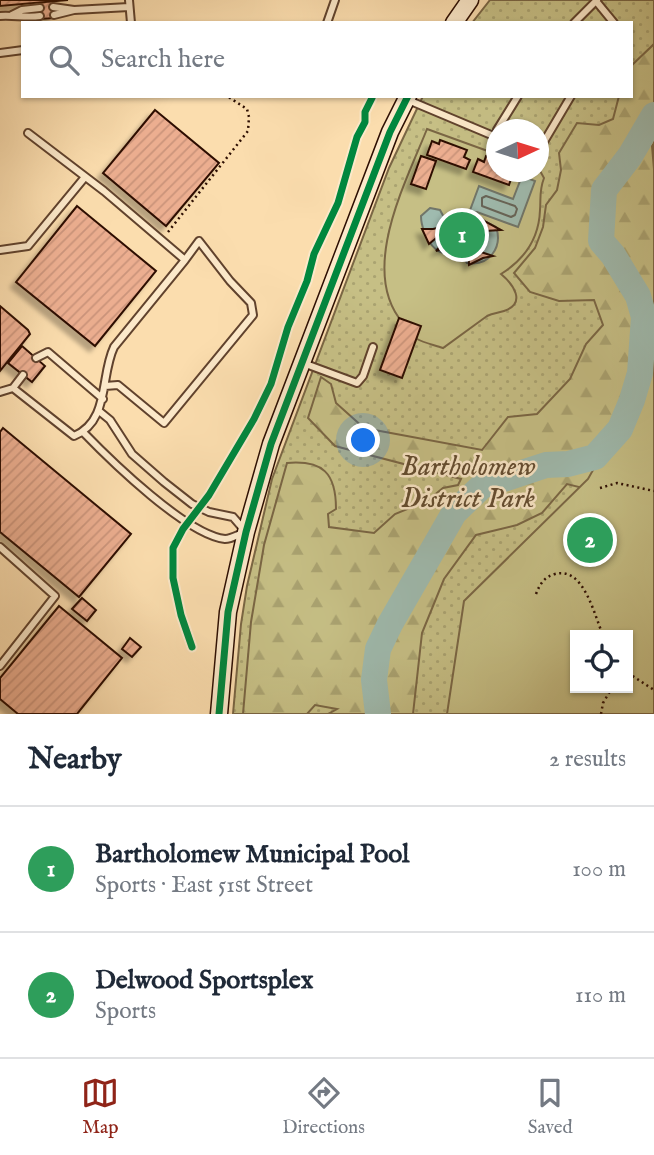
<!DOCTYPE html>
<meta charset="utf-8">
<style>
body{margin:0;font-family:"IM FELL English",serif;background:#f2f2f3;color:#1f2937}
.controls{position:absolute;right:21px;bottom:21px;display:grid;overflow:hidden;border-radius:0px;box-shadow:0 2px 5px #0004}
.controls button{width:63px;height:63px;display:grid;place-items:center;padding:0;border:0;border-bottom:2px solid #e0e1e3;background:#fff;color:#1f2937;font:35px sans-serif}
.compass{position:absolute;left:486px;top:119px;width:63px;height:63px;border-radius:50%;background:#fff;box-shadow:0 2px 5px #0004;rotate:86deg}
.you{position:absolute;left:364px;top:441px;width:24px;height:24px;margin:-18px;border:5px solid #fff;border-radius:50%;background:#1a73e8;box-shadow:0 0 0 10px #1a73e833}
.badge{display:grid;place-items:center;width:46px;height:46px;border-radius:50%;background:#8f2418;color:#fff;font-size:23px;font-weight:700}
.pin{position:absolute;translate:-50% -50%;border:4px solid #fff;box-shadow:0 2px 7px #0006}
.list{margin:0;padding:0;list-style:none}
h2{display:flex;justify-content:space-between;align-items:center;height:91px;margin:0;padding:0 28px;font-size:30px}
h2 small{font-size:23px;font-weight:400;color:#747a83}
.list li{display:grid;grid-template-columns:46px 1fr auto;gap:21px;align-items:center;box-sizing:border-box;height:126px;padding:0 28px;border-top:2px solid #e0e1e3}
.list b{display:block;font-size:26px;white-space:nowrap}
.list p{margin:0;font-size:23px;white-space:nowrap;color:#747a83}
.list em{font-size:23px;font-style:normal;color:#747a83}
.icon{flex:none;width:38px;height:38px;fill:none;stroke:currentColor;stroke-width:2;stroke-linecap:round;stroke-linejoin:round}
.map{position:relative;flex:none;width:654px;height:714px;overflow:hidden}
.search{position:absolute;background:#fff;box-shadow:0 2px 5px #0004;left:21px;right:21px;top:21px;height:77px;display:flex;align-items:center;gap:18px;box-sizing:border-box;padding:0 24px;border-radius:0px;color:#747a83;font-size:26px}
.sheet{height:343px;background:#fff}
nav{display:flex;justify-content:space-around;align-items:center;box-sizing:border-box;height:98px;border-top:2px solid #e0e1e3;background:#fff;font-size:19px;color:#747a83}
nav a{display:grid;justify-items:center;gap:4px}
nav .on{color:#8f2418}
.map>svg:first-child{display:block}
</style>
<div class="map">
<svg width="654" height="714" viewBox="0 0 654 714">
<defs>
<pattern id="green-dots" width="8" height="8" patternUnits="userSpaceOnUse" patternTransform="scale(1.75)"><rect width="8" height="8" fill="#c6bf85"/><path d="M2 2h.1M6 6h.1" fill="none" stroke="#aaa371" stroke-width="1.8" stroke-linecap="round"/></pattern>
<pattern id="forest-firs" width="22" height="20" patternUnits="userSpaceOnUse" patternTransform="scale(1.75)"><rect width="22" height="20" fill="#c6bf85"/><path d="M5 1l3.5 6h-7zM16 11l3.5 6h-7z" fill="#aaa371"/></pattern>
<pattern id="building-hatch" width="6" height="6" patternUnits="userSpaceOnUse" patternTransform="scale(1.75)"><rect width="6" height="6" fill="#ecae90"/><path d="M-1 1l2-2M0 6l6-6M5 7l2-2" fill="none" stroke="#cb947b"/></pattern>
<filter id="shadow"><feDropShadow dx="-5.5" dy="5.5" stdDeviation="2" flood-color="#0004"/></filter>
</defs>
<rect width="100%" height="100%" fill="#fbddae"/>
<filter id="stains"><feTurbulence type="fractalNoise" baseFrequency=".00286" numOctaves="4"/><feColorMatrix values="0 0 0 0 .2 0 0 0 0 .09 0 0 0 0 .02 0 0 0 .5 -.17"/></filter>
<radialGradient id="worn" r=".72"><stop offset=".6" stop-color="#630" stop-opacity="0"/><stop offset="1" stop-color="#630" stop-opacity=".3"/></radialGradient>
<path fill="url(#green-dots)" stroke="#7a6644" stroke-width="2" fill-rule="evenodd" d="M490,0H654V714H233L241,624L247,586L272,479L389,168L423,96H631V23H472ZM496,130H538V172H496ZM575,635H628V688H575Z"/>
<path fill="url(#forest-firs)" stroke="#7a6644" stroke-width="2" d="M654,44V143L652,146L654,169V431L591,490L567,484L542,513L517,525L476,535L444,579L422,633L413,714H328L337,709L315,705L307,714H243L251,622L264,545L287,463C323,460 336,473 336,509L328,514L329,527L374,533L395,514L427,501L443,488L458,485L461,479L335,446L308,418L321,377L331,384L336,403L364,428L482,450L508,417L537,414L570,379L586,344L603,325L594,300L559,301L530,292L514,273L535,248L543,227L546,205L557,190L561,170L559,153L577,123L599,125L613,119L619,96H631V66Z"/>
<path fill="#c6bf85" stroke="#7a6644" stroke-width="2" fill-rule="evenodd" d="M427,129L496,154V172H538L539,169L544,178C539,191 541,198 540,210C539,239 525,259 501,274C513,284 527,303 504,311C498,313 493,313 487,316L443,348C435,345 424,343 417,339C412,335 407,328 403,323C358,271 406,182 427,129Z
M654,362V714H447L464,601L588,479ZM575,635H628V688H575Z"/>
<path fill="#9fbbaf" stroke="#71766a" stroke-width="2" d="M522,176L535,181L518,227L477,212L469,213L479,186L513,199Z
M430,208L440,210L446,221L460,233L459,246C440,268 421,235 421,216Z
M484,221L496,227C503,247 489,267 467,263L463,257C472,243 467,226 484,221Z"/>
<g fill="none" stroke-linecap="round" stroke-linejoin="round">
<path stroke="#666458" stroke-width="2" d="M486,196L515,206L517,209L515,215L511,217L482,206V198Z"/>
<path stroke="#9fbbaf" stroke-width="26" d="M378,714L374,680L378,649L390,624L454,513L482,486L546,465L568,464L595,457L620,429L632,400L640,373L644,317L638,296L613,255L601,241L604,190L630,156L654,115"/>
</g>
<path fill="url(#building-hatch)" stroke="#2d0e02" stroke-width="2" filter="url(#shadow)" d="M0,0H68L0,6Z
M53,1L54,18L41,19L39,3Z
M155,110L219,163L166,226L103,173Z
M440,140L467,150L464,157L470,160L466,169L427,155L432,141L439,144Z
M421,156L436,161L426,189L411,184Z
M486,156L496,160V172L513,173L509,185L473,172L478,159L484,162Z
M77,206L156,271L95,346L16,282Z
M478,216L486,222L501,230L469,232L475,226Z
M452,225L429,244L422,229H433Z
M453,226L456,239L460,247H447L436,251L445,241Z
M468,244L478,251L493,256L483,258L469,265Z
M0,306L28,330L30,334L0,371Z
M399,318L421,326L402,378L380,370Z
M22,346L45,366L32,382L8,363Z
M3,428L131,534L79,597L0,532V432Z
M82,598L96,610L87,621L72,609Z
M59,606L122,658L77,714H18L0,699V678Z
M130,638L141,647L132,657L122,649Z"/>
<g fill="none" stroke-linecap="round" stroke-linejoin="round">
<g stroke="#60422d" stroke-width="10">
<path id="lane" d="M129,0L131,23
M596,1L614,23
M53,7L74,10
M12,15L22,10L40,8
M54,15L74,10L129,7
M0,16C14,15 26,18 40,16
M327,23L335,0
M574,23L597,0
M0,53L23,50
M408,100L496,137
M497,130L518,96
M538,143L545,140L571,96
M0,250L28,246L85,177
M36,358L48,352L103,399
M303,363L357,383L363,376L373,347
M105,386L118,385L164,423L253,315L251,303L230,281L199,241L185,260
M13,388L74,436C110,421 100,376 114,347L185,260L104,191L28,133
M0,392L13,388L23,375
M83,432C111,461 187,535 225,539C232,539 239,534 246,532L233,517L209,512L192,504L164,482L132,454L110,420L99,411
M0,547L55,596L0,666"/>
</g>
<g stroke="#2d0e02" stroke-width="19">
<path id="secondary" d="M454,23L470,0
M219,714L228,612L246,532L271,444L390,132L408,96"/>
</g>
<path stroke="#2d0e02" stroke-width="2.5" stroke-dasharray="2 3.5" stroke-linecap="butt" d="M168,232L248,131L249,117L247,109L227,96
M600,488L617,483L654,491
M536,594C540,584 544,577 555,574C584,566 594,615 603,635
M628,673L654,690
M601,714L603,703L612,688"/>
<use href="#lane" stroke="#fce9ca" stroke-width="6"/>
<use href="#secondary" stroke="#fce9ca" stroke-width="16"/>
<g stroke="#fce9ca" stroke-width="11">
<path id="cycleway" d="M192,647L181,615L173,578V548L183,529L209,495L254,419L271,384L288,327L307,281L314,254L338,203L357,137L365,122V112L372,98
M219,714L228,612L246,532L271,444L390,132L408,96"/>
</g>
<use href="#cycleway" stroke="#00873e" stroke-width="7"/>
</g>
<g text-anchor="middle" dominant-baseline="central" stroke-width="5" stroke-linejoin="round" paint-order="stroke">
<g font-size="28" font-style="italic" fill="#634c30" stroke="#fce9ca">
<text x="468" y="467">Bartholomew<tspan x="468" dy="32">District Park</tspan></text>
</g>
</g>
<rect width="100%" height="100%" filter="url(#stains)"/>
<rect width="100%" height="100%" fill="url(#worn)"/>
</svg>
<div class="controls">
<button><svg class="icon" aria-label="locate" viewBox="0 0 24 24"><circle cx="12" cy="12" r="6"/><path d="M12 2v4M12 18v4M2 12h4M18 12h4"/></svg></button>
</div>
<svg class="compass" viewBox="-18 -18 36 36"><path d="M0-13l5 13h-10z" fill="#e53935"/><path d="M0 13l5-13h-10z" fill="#747a83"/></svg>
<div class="you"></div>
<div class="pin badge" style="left:462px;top:235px;background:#2e9e5b">1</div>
<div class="pin badge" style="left:590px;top:540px;background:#2e9e5b">2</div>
<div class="search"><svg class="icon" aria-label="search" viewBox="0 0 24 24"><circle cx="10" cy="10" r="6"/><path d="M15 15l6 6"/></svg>Search here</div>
</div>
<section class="sheet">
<h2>Nearby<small>2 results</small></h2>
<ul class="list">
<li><span class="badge" style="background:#2e9e5b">1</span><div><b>Bartholomew Municipal Pool</b><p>Sports · East 51st Street</p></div><em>100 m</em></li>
<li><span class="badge" style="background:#2e9e5b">2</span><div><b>Delwood Sportsplex</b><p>Sports</p></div><em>110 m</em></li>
</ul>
</section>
<nav>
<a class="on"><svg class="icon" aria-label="map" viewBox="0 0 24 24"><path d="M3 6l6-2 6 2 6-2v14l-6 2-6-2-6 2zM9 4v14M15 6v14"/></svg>Map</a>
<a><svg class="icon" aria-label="directions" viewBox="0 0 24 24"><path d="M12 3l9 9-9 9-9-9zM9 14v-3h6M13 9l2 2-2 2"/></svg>Directions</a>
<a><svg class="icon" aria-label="saved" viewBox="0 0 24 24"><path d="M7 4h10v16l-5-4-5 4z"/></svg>Saved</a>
</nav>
